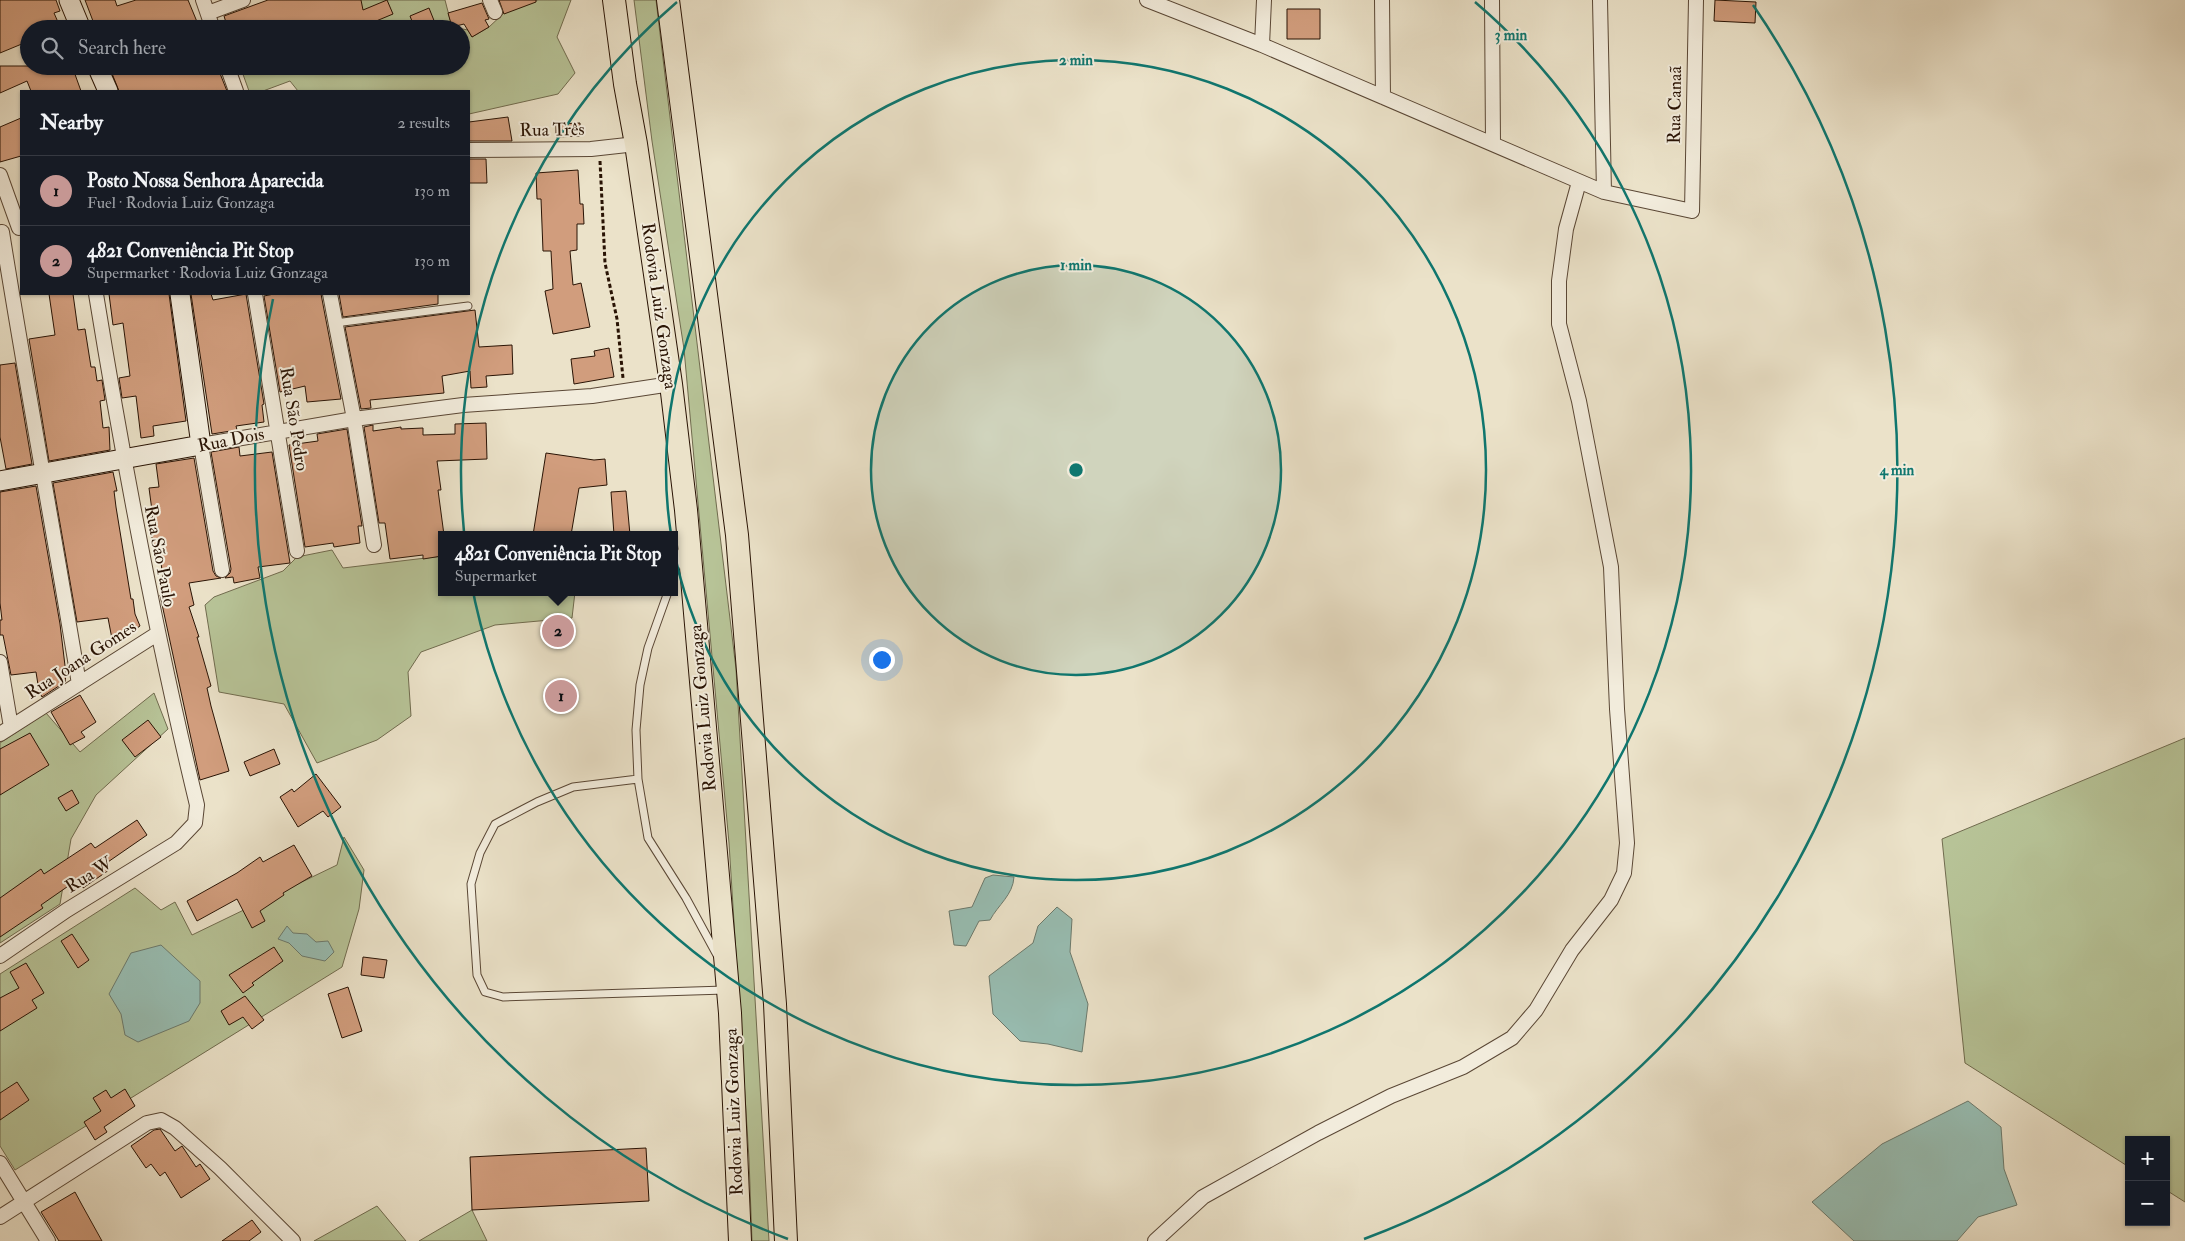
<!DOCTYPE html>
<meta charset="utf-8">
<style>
body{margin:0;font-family:"IM FELL Double Pica",serif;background:#20242c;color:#f1f3f6}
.controls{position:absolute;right:15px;bottom:15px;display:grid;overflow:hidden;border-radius:0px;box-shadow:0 1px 4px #0004}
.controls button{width:45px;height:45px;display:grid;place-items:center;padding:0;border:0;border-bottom:1px solid #363941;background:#171b24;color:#f1f3f6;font:25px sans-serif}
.you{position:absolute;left:881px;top:659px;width:18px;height:18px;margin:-12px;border:4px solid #fff;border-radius:50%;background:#1a73e8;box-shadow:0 0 0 8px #1a73e833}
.badge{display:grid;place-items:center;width:32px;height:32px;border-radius:50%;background:#c59692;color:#111;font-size:16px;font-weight:700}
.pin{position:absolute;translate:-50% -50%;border:2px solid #fff;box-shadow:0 1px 5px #0006}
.popup{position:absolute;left:438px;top:531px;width:240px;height:65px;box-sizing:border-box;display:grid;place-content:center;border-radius:0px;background:#171b24;filter:drop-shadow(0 1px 4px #0005);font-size:16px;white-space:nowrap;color:#9ea1a6}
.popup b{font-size:19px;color:#f1f3f6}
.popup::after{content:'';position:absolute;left:50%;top:100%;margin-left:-10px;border:10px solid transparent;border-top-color:#171b24}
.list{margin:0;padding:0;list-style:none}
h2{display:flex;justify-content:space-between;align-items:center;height:65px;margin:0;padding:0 20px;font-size:21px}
h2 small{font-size:16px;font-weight:400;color:#9ea1a6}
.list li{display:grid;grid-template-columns:32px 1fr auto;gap:15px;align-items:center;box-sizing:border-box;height:70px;padding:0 20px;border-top:1px solid #363941}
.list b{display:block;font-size:19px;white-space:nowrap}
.list p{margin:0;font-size:16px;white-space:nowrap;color:#9ea1a6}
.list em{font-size:16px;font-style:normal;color:#9ea1a6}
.icon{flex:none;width:28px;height:28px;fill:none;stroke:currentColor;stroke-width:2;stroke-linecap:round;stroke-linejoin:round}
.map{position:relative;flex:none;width:2185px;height:1241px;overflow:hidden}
.search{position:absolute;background:#171b24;box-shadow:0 1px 4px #0004;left:20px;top:20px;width:450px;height:55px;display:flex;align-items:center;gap:12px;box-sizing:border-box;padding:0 18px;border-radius:28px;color:#9ea1a6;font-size:19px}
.panel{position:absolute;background:#171b24;box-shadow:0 1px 4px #0004;left:20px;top:90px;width:450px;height:205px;border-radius:0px}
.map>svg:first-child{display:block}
</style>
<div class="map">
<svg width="2185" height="1241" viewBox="0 0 2185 1241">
<rect width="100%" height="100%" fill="#ebe2c9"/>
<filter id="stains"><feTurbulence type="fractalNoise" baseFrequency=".004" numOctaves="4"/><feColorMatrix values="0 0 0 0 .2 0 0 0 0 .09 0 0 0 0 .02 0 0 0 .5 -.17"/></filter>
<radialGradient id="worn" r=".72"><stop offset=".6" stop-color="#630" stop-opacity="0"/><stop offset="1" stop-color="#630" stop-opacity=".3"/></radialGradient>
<path fill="#b7c397" stroke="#706b4e" d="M358,0H445L452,27L468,30L472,37L489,27L504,13L538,0H571L557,37L575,73L558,94L469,114V91H298L290,81L263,91H249L240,66H461V29H297Z
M634,0H656L736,669L769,1241H752L749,1159L729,843L684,349L652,141Z
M332,550L343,568L442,556V592H575L572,618L495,625L421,652L408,672L411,716L377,740L317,763L284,704L219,692L205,605L214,597L283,571L297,557Z
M154,693L168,729L96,795L71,839L60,904L0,943V743L46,713L80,752Z
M2185,738V1202L2166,1190V1140H2129V1167L1965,1063L1942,839Z
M344,837L364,870L359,909L342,967L15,1170L0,1146V974L135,888L161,910L175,902L192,935L337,865Z
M377,1206L406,1241H314Z
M472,1210L487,1241H419Z"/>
<path fill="#98beb3" stroke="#6c7a6d" d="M993,875L1014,877C1013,895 998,905 990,920L979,921L966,946L954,945L949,911L972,907L985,878Z
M1057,907L1072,919L1070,952L1088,1004L1082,1052L1048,1044L1020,1041L993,1014L989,976L1033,943L1038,926Z
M287,926L293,933L307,934L316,942L328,941L334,952L325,961L302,956L289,943L278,939Z
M161,945L200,981V1003L189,1021L138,1042L125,1035L121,1014L109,994L131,953Z
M1968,1101L2001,1127L2004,1169L2017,1205L1978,1217L1957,1241H1854L1812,1202L1882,1144Z"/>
<path fill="#d19d7d" stroke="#291304" d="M0,0H56L60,11L54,13L61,29H29V41L0,53Z
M85,0H115L117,6L136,0H188L200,29H96Z
M268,0H361L363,10L387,0L393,14L357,29H228L224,16Z
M499,0H536V2L504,14Z
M1715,0L1756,2L1755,23L1714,21Z
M482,3L489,19L485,20L489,27L472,37L464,24L452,27L448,13Z
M429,8L435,23L415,29L410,16Z
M1287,9H1320V39H1287Z
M0,66H72L81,91H31L27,81L0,93Z
M109,66H217L227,91H119Z
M508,117L512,141H469V122Z
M21,118V156L0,162V127Z
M580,123V136L556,137V124Z
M469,159H486L487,183H469Z
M578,170L580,204H583L584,224H577V250L570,251L573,285L581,283L590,327L553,334L545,291L553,289L551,251H543L541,199H537L536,173Z
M49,294H73L78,330L85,329L91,367H95L97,381L102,380L105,400L100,401L103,428L109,427L110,450L49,461L29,339L55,335Z
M109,294H169L186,421L153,426L154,436L141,438L136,396L122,398L119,378L130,376L123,323L113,325Z
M191,294H211L213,300L246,294L264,404L262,405L264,422L236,426L237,430L212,434Z
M274,294H321L341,399L307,402L305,386L280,392L264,296Z
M339,294H438V304L343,317Z
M475,310L479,347L512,345L513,374L486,376L487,387L471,388L470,371L442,376L444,393L370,400L371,408L361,409L345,327Z
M609,348L614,377L574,384L571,359L595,356L594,351Z
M15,363L32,464L6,469L0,437V365Z
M486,423L487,459L437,461L441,490H438L444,535H442V556L423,559V555L390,559L385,523H379L364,427L373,425V431L401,427V429L423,428V435L455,434V424Z
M347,429L362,526H358L360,543L334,547L333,543L305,547L289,445L318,441L317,434Z
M239,447L240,456L272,452L290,563L258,567L260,578L234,583L233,577L225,578L230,573L231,569L211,452Z
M546,453L594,460L605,459L607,485L579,488L571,535H533Z
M194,458L213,571L216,576L221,578L189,583L194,605L189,607L199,637H197L211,686L207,688L211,706L229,771L200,780L160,595L165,594L159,547L153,548L150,518H153L149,488L159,487L156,464Z
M113,472L117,491H114L116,507L131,599H133L135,614L140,626L113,644L108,618L77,622L53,483Z
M36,486L60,624L66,674L65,682L42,697L39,691L36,672L11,675L3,635H0V620H2L0,603V492Z
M626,491L630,535H614L611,492Z
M80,695L96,722L81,732L85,737L70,745L51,712Z
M148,720L161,737L135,757L122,740Z
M30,733L49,765L0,795V749Z
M274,749L280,764L250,776L244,762Z
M316,774L341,807L328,817L323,811L298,827L280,797L292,789L294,792Z
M72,790L79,803L66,811L58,798Z
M137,820L147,835L105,864L109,870L83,888L77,880L41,905L43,908L0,937V898L41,869L44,874L91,843L95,848Z
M294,845L312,876L283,893L284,895L260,911L265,921L252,928L237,899L197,921L187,901L237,873L260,857L263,862Z
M72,934L89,960L78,968L61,941Z
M274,947L283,961L252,983L254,985L243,993L229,975Z
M363,957L387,960L384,978L361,975Z
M26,963L44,993L32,1000L37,1008L0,1031V998L19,988L10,972Z
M348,987L362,1031L342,1038L328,994Z
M245,996L264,1020L252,1029L243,1017L229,1025L221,1011Z
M17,1082L29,1100L0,1120V1093Z
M125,1089L135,1106L104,1127L107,1132L95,1140L84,1122L101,1111L93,1098L106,1090L111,1098Z
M160,1129L175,1151L182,1146L196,1167L200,1164L210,1179L181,1198L165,1172L160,1176L151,1164L146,1168L131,1146L154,1130Z
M646,1148L649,1201L472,1210L470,1157Z
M75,1192L82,1205L102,1241H59L41,1212Z
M252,1220L261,1232L249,1241H222Z"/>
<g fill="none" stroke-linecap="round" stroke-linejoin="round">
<g stroke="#5a4735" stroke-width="9">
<path id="service" d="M335,323L468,306
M674,574L681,552
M668,592L648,648L640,685L636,730L638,779L648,838L686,898L717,955
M638,779L573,787L537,802L495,824L480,853L471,884L477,975L485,992L503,997L725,990"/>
</g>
<g stroke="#5a4735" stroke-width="16">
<path id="minor" d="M203,0L213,29
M490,0L495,12
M1147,0L1262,45L1604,192L1692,211L1696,0
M1382,0L1383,97
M1492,0L1493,143
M1600,0L1604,192
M208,13L243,0
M1262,45L1264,0
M227,66L236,91
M469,150L591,149L636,144
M0,175L19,228
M2,232C26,383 54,533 79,684
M255,294L297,551
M330,294L354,419L374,545
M222,570L201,445L354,419L463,405L592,396L671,384
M0,662L11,727
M0,734L157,634
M0,956L67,910L176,843L195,823L197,805C156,636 124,466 96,294
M0,1163L48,1241
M0,1217L147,1123L161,1120L175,1128L220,1168L293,1241
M1155,1241L1203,1197L1318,1133L1391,1096L1463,1067L1512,1038L1536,1010L1572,950L1611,900L1624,873L1627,843L1617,709L1611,567L1579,401L1559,324V281L1566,229L1579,182"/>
</g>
<g stroke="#291304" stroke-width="21">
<path id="secondary" d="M69,0L81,29
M97,66L108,91
M0,481L201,445L180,294"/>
</g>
<g stroke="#291304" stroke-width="24">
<path id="trunk" d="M614,0L625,84L636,144L671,384L686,510L730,1013L740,1241
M668,0L737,535L775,1004L786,1241"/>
</g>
<path stroke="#291304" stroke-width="3" stroke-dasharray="4 2.5" stroke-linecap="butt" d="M600,161L605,263L617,319L623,378"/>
<use href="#service" stroke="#f2ecdc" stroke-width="7"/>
<use href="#minor" stroke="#f2ecdc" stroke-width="14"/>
<use href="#secondary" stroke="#f2ecdc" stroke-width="19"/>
<use href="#trunk" stroke="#ebe2c9" stroke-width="22"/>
</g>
<circle cx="1076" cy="470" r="205" fill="#0f766e" fill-opacity=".12"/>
<g fill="none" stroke="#0f766e" stroke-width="2.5">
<circle cx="1076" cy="470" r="205"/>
<circle cx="1076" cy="470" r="410"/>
<path d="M1475 2A615 615 0 1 1 677 2"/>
<path d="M788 1239A821 821 0 0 1 273 299M1753 5A821 821 0 0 1 1364 1239"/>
</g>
<g text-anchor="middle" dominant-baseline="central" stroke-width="4" stroke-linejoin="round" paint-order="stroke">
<g font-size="18" fill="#291304" stroke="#f2ecdc">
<text transform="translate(1675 105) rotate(-89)">Rua Canaã</text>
<text transform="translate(552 130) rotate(-1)">Rua Três</text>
<text transform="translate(659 306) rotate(82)">Rodovia Luiz Gonzaga</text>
<text transform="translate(294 419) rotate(81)">Rua São Pedro</text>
<text transform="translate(231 440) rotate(-11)">Rua Dois</text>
<text transform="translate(160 556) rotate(79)">Rua São Paulo</text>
<text transform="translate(81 660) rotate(-33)">Rua Joana Gomes</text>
<text transform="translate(703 708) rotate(-95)">Rodovia Luiz Gonzaga</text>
<text transform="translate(89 875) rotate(-32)">Rua W</text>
<text transform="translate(734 1112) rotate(-92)">Rodovia Luiz Gonzaga</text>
</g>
</g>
<circle cx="1076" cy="470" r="8" fill="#0f766e" stroke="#f2ecdc" stroke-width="2.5"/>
<g font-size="15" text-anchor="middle" font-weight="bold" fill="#0f766e" stroke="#f2ecdc" stroke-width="4" stroke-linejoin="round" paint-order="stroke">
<text x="1511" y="40">3 min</text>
<text x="1076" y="65">2 min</text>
<text x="1076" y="270">1 min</text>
<text x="1897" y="475">4 min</text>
</g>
<rect width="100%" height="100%" filter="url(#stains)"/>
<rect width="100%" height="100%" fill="url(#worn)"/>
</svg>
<div class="controls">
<button>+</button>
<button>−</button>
</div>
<div class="you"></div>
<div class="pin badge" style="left:561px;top:696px">1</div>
<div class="pin badge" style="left:558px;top:631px">2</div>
<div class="popup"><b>4821 Conveniência Pit Stop</b>Supermarket</div>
<div class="search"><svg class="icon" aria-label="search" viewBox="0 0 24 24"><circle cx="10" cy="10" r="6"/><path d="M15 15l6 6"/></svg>Search here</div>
<section class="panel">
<h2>Nearby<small>2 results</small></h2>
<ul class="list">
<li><span class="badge">1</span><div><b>Posto Nossa Senhora Aparecida</b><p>Fuel · Rodovia Luiz Gonzaga</p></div><em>130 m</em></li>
<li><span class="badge">2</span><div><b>4821 Conveniência Pit Stop</b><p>Supermarket · Rodovia Luiz Gonzaga</p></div><em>130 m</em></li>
</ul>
</section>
</div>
